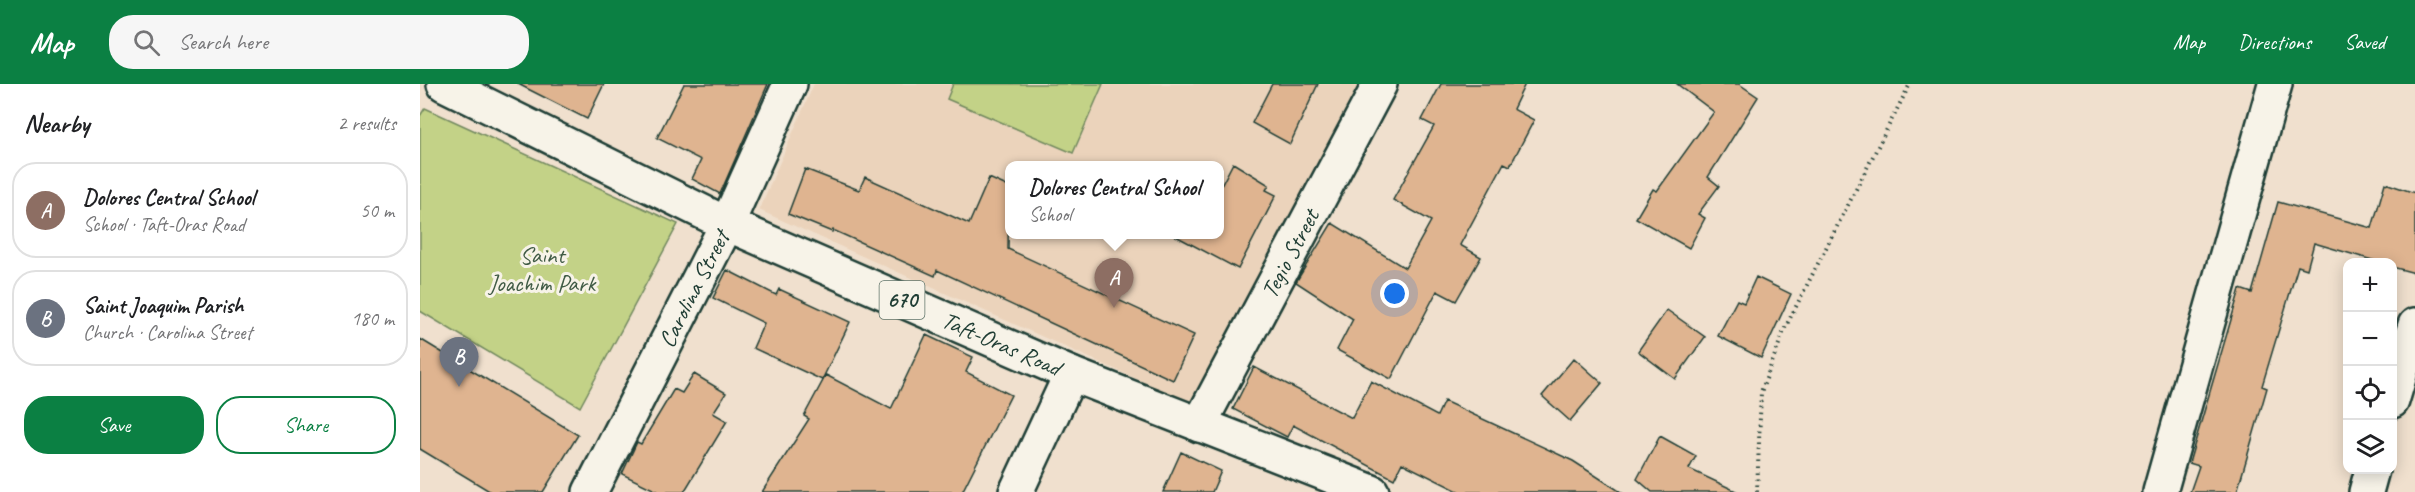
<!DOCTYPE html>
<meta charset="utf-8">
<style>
body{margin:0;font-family:Caveat,sans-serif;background:#f6f6f6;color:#202124}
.controls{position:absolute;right:18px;bottom:18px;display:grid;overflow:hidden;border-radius:12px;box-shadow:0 3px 15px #0003}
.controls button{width:54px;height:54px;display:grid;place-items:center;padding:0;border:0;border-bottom:2px solid #e0e0e0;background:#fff;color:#202124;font:30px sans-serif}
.you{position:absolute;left:975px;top:210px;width:21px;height:21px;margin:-15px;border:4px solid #fff;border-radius:50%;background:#1a73e8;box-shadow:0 0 0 9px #1a73e833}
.badge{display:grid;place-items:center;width:39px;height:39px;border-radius:50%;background:#0b8043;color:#fff;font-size:20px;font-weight:700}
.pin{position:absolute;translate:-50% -50px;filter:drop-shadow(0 2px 3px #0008)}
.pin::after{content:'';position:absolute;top:32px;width:21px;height:18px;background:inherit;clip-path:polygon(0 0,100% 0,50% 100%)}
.popup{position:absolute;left:585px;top:77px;width:219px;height:78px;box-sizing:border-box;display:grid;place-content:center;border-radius:12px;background:#fff;filter:drop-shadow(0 2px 4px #0005);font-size:20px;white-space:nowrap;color:#757577}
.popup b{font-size:22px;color:#202124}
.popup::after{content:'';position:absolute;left:50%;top:100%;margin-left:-12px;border:12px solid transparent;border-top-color:#fff}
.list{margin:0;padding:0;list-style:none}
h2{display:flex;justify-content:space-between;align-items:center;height:78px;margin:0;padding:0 24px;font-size:26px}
h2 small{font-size:20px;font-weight:400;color:#757577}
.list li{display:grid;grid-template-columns:39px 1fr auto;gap:18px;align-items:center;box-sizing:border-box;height:96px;margin:0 12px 12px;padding:0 12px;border:2px solid #e0e0e0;border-radius:24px}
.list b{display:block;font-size:22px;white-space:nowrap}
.list p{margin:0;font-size:20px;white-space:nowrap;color:#757577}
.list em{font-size:20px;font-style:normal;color:#757577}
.actions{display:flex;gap:12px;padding:18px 24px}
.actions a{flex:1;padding:14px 0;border:2px solid #0b8043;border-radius:24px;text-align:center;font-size:21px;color:#0b8043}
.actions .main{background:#0b8043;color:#fff}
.icon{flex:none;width:33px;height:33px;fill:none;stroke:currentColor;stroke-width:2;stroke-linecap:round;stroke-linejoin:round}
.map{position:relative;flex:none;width:1995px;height:408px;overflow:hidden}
header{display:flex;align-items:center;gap:36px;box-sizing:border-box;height:84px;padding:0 30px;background:#0b8043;color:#fff}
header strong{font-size:28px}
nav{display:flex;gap:33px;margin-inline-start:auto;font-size:21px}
.search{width:420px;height:54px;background:#f6f6f6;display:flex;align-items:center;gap:15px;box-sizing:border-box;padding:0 21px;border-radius:24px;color:#757577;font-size:22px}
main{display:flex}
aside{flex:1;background:#fff}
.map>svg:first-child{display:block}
</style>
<header>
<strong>Map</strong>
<div class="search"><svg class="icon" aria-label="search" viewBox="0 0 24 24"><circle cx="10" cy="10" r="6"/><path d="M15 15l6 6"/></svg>Search here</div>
<nav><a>Map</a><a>Directions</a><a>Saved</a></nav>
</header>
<main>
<aside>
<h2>Nearby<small>2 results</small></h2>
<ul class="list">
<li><span class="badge" style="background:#8d6e63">A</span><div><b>Dolores Central School</b><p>School · Taft-Oras Road</p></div><em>50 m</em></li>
<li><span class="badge" style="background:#6b7280">B</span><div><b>Saint Joaquim Parish</b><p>Church · Carolina Street</p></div><em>180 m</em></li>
</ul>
<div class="actions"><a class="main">Save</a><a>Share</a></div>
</aside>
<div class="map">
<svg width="1995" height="408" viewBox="0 0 1995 408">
<rect width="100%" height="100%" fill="#f0e0ce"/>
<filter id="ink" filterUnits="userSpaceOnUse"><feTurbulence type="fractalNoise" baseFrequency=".0167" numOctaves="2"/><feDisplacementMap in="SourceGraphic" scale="12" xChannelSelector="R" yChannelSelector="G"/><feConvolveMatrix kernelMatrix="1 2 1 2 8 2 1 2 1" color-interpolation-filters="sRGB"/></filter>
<g filter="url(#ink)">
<path fill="#ebd3bb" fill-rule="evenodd" d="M394,0H950L777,322L339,126ZM589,82H799V150H589Z"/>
<path fill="#c3d287" stroke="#71885e" stroke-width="1.5" d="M533,0H683L653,69L527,15Z
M5,24L258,140L160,323L0,227V32Z"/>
<path fill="#dfb490" stroke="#1f3d34" stroke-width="1.5" d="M98,0H184L167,35Z
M264,0H348L300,110L272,95L281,76L237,54Z
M852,0H898L870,60L832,39Z
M1021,0H1105L1093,25L1114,36L1090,82L1084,79L1040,161L1061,173L1036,217L1017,207L971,295L917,266L933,235L876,198L912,139L985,184L1011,137L973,116L1014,42L1002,36Z
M1257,0H1319L1338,13L1288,93L1299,102L1278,130L1285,134L1269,164L1216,134L1233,105L1237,107L1294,28Z
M813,79L849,101L846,106L856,111L818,185L752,150H799V106Z
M385,85L439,106L445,93L549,140L569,94L589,103L588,165L774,251L753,296L517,186L515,192L413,146L412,148L368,130Z
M1965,99L1995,109V189L1972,183V178H1959L1894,159L1887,185L1878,182L1842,302L1847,304L1817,408H1770L1779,382L1769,379L1820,205L1832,209L1858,118L1952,144Z
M307,186L356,211L359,205L430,238L402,296L333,264L344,239L293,214Z
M1336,193L1371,210L1341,274L1298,252L1317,216L1324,219Z
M1247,226L1285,253L1255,295L1218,267Z
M506,251L553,273L546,288L591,311L542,408H342L389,335L384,332L406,291L471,325Z
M0,255L158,351L123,408H71L0,365Z
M1154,274L1182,299L1150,337L1122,312Z
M834,283L932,334L951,297L1017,332L1024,317L1153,377L1201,408H1040L982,379L974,395L873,341L867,353L813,325Z
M274,290L306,309L293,329L307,337L264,408H239L202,390L217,358L221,360L254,305L262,309Z
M1240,352L1276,372L1269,385L1318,408H1232L1217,395Z
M761,368L801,387L792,408H743Z"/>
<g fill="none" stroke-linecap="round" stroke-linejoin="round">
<g stroke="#1f3d34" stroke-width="38">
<g id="street">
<path d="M1972,317L1995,241"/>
<path id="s1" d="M779,341L960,0"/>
<path id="s2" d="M170,408L307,140L370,0"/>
<path d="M1740,408L1855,0"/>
<path d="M1946,408L1952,386"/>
</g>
</g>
<g stroke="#1f3d34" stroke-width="38">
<path id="secondary" d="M596,408L651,290"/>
</g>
<g stroke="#1f3d34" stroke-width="38">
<g id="primary">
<path id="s3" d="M24,0L307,140L651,290L952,408"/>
</g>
</g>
<path stroke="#1f3d34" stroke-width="4" stroke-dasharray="1.5 4.5" stroke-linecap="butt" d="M1337,408L1341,308L1365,244L1490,0"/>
<use href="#street" stroke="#f7f3e8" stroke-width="33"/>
<use href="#secondary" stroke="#f7f3e8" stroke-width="33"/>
<use href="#primary" stroke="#f7f3e8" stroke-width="33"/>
</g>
</g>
<g text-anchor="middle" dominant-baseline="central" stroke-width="6" stroke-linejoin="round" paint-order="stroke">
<rect fill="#f7f3e8" stroke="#60746a" stroke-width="1.5" x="459.5" y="197" width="45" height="38" rx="4.5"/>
<g font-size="22" font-weight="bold" fill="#1f3d34">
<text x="482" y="216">670</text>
</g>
<g font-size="24" fill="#1f3d34" stroke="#f7f3e8">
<text stroke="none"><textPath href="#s1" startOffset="194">Tegio Street</textPath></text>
<text stroke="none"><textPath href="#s2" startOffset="228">Carolina Street</textPath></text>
<text stroke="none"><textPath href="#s3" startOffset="615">Taft-Oras Road</textPath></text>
</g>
<g font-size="24" fill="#405b45" stroke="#f7f3e8">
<text x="122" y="171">Saint<tspan x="122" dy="28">Joachim Park</tspan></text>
</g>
</g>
</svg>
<div class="controls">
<button>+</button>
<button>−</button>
<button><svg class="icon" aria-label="locate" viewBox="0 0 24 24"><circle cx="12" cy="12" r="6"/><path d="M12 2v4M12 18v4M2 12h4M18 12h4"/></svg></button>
<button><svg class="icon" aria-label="layers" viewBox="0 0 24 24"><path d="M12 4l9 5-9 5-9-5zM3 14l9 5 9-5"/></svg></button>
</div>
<div class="you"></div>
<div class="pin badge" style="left:694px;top:224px;background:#8d6e63">A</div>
<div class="popup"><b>Dolores Central School</b>School</div>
<div class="pin badge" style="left:39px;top:303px;background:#6b7280">B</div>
</div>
</main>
